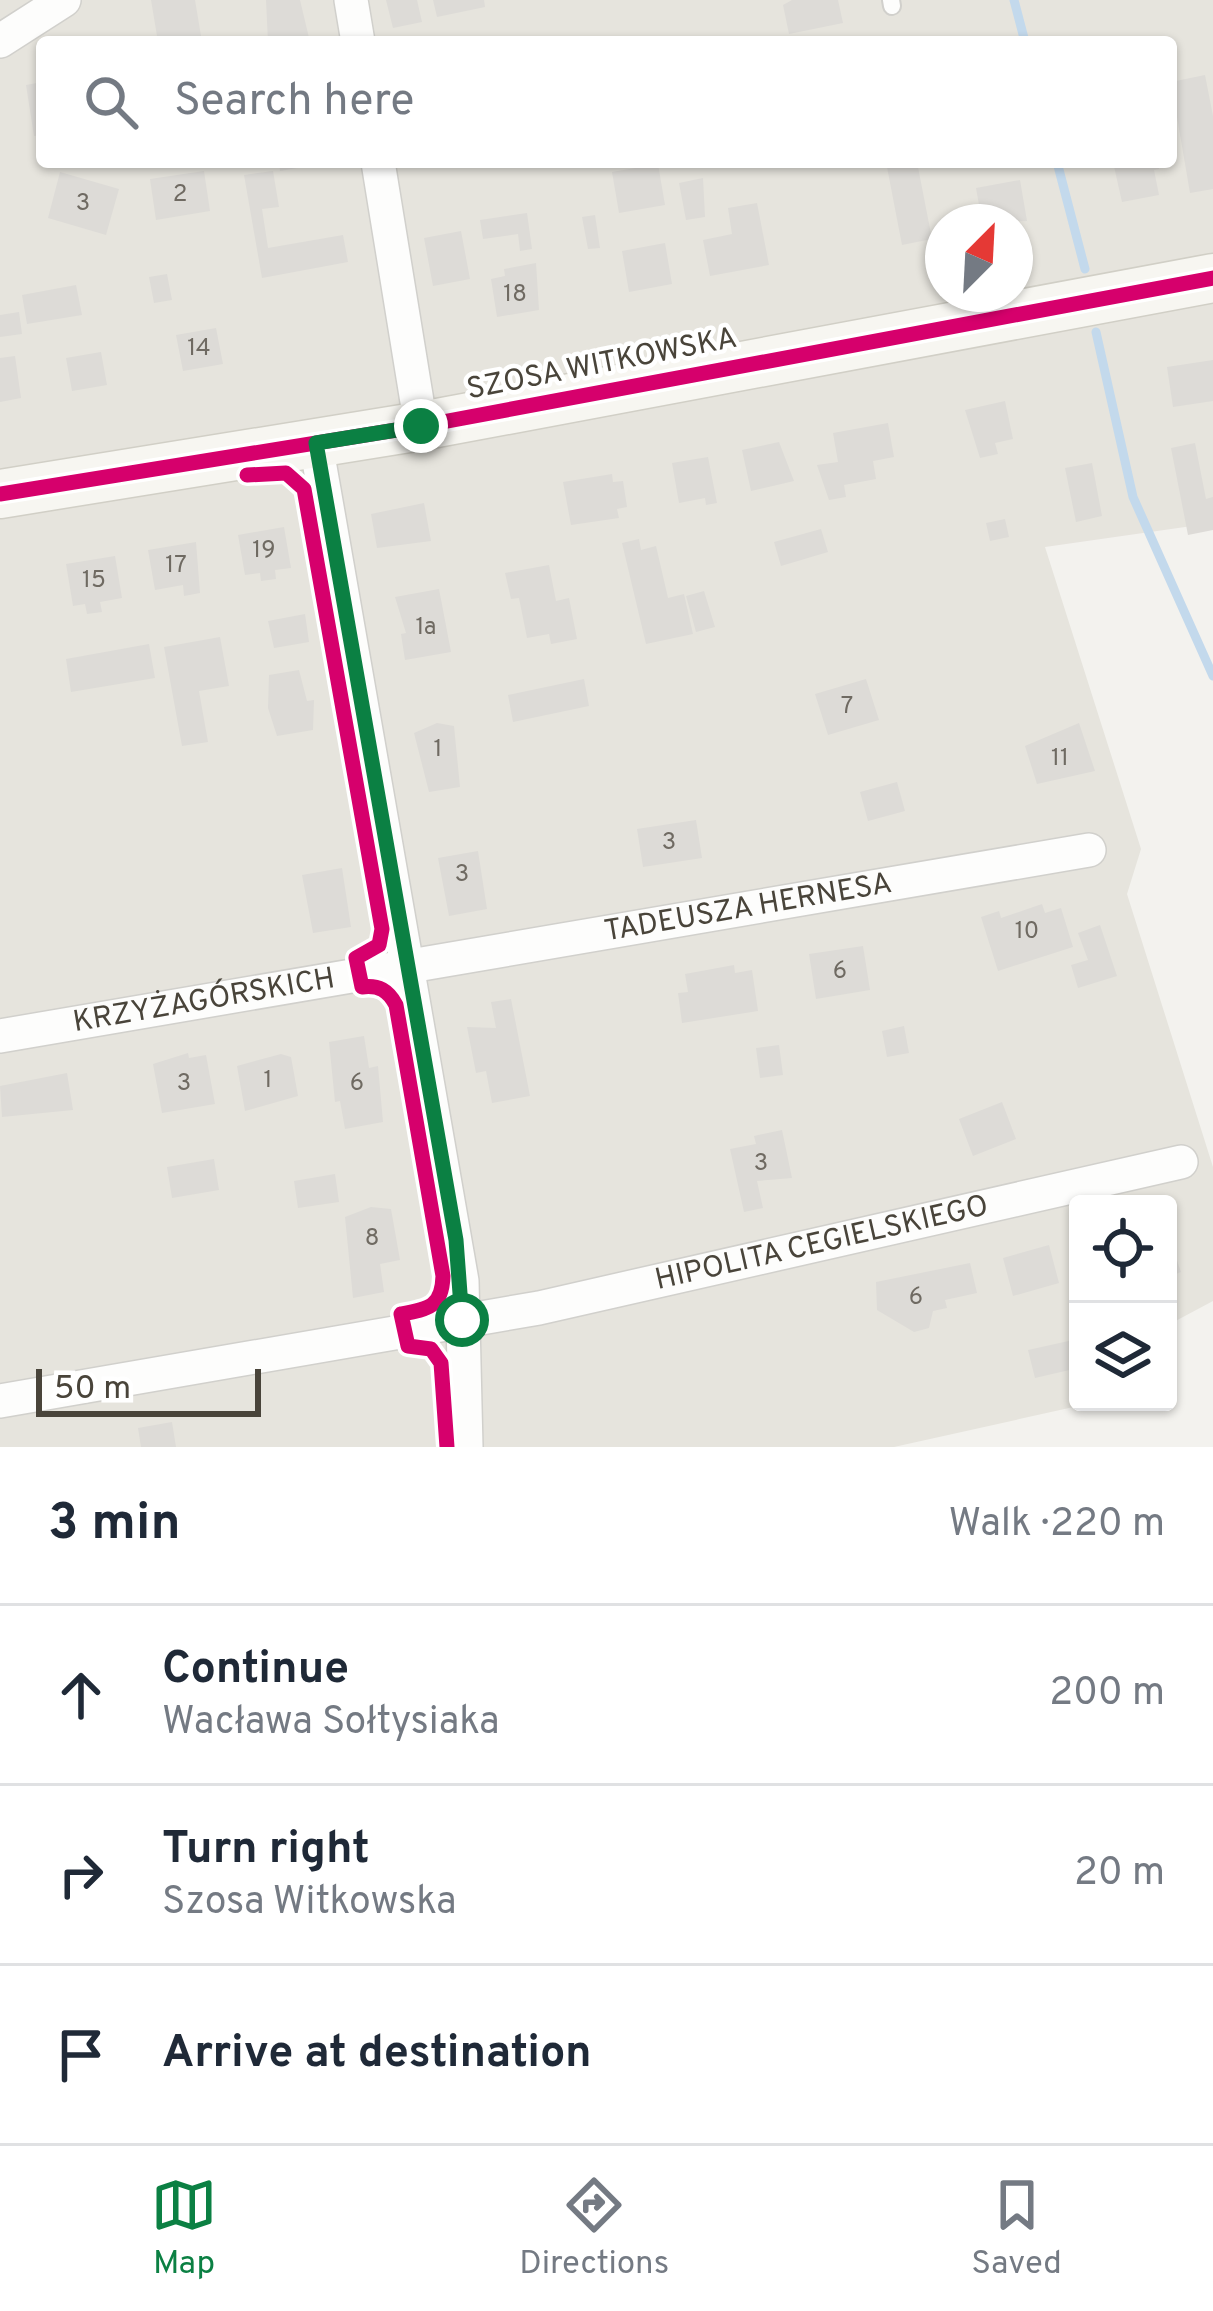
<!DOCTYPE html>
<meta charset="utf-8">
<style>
body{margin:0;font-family:Overpass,sans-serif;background:#f2f2f3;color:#1f2937}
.controls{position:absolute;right:36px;bottom:36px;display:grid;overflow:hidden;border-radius:12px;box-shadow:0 3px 9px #0004}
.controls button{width:108px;height:108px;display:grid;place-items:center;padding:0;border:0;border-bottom:3px solid #e0e1e3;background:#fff;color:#1f2937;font:60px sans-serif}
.compass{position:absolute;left:925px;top:204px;width:108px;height:108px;border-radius:50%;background:#fff;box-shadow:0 3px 9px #0004;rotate:24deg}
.scale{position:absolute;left:36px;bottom:30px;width:225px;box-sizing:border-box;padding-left:12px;border:6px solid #49443a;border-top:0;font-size:33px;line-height:42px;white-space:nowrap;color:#49443a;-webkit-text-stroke:9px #fff;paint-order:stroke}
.stop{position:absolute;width:36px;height:36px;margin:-27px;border:9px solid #0b8043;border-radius:50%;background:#fff}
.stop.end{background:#0b8043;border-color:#fff;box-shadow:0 3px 12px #0008}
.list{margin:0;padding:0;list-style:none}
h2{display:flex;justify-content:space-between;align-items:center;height:156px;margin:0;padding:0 48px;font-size:51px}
h2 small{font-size:39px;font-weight:400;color:#747a83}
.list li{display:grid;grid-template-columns:78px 1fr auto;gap:36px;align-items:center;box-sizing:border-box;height:180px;padding:0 48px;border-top:3px solid #e0e1e3}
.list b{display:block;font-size:45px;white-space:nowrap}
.list p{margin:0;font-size:39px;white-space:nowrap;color:#747a83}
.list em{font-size:39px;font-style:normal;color:#747a83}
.icon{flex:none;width:66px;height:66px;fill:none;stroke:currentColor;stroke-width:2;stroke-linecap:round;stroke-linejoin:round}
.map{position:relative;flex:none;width:1213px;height:1447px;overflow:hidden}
.search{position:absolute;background:#fff;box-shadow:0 3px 9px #0004;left:36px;right:36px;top:36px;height:132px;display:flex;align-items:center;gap:30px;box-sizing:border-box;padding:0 42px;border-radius:12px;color:#747a83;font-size:45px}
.sheet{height:696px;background:#fff}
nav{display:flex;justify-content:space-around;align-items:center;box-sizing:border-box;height:168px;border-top:3px solid #e0e1e3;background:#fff;font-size:33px;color:#747a83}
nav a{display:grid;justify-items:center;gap:6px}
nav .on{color:#0b8043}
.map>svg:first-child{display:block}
</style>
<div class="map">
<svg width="1213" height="1447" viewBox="0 0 1213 1447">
<rect width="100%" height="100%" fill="#f3f2ee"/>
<path fill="#e6e4dd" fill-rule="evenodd" d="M0,0H1213V523L1045,547L1141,849L1127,894L1213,1167V1301L1168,1325V1204H1078V1402H1096L894,1447H0ZM42,42H1171V162H42ZM943,222H1015V294H943Z"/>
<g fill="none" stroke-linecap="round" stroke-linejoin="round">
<path stroke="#c3d9ec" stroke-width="9" d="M1014,0L1025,42
M1057,162L1085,269
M1096,332L1133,497L1213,676"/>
</g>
<path fill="#dddbd7" d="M151,0H195L202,42H158Z
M266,0H300L310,42H268Z
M386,0H417L422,22L393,28Z
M433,0H484L485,7L437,17Z
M792,0H838L843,23L789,34L783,5Z
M1205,75L1213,116V189L1190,193L1171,82Z
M42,82V135L34,136L26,85Z
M279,162H321V164L280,171Z
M886,162H917L932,239L902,245Z
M1113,162H1158L1159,169L1154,170L1159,195L1122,202Z
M658,164L665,205L619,213L612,172Z
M204,171L210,211L156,220L150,179Z
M273,171L279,207L262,209L268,248L343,235L348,262L262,278L244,175Z
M60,172L119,189L106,235L48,218Z
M703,178L705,217L686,220L679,183Z
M1020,180L1027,221L982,222L976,188Z
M757,203L769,265L710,276L703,240L732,234L728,208Z
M527,213L532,249L520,251L518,234L483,239L480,220Z
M595,215L600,248L588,249L582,217Z
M461,231L470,279L433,286L424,238Z
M665,243L672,284L629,292L622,251Z
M536,263L539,310L497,317L491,279L505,276L504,269Z
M167,274L172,300L154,303L149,277Z
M76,285L82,315L27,324L22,295Z
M19,312L22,334L0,337V315Z
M216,328L223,364L183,371L176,335Z
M101,352L107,385L72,391L66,358Z
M15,356L21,398L0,402V358Z
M1213,360V401L1173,407L1167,367Z
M1005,401L1013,439L995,443L998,454L980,458L965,410Z
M888,423L894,457L873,461L876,479L844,485L846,497L829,500L817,465L838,462L833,433Z
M779,442L794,481L751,491L742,450Z
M1195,443L1206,499L1213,497V530L1188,535L1171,448Z
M708,457L717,503L706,505L705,498L679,503L672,463Z
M1092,463L1102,516L1076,522L1065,468Z
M612,474L613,482L623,481L627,507L617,509L619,518L571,525L563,482Z
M424,503L431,541L377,548L371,514Z
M1005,519L1009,537L990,541L986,523Z
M284,527L291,568L275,570L276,579L261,581L260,573L245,575L238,535Z
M821,529L828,552L781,566L774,542Z
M639,539L641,550L656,546L668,598L684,594L693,634L646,644L622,543Z
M196,542L200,593L184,596L183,585L155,590L148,550Z
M115,556L122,598L100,602L102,612L87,614L85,604L73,606L66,564Z
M549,565L556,601L569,598L577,639L551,644L549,634L527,638L519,598L511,599L505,573Z
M439,589L451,652L405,660L401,634L406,633L395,597Z
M704,591L715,627L696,632L686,596Z
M305,614L309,642L274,648L268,621Z
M220,637L229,686L199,691L208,742L182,746L164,647Z
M149,644L155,678L71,692L66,659Z
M299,670L307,701L314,700L313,730L277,736L268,708L269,675Z
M584,679L589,706L513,722L508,695Z
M866,679L879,720L828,735L815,694Z
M437,723L454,726L460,787L429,792L414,733Z
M1079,723L1095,771L1037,784L1025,746Z
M897,782L905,811L868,821L860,792Z
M696,820L702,858L643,867L637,829Z
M478,851L487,909L449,916L438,858Z
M342,868L351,927L313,933L302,875Z
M1042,904L1045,913L1061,908L1073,947L998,971L981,917L999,911L1001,918Z
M1100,925L1117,976L1078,988L1071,965L1088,960L1078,933Z
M863,946L870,990L816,999L809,954Z
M734,965L735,973L752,970L758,1011L682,1023L678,993L688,992L685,974Z
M511,999L530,1096L492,1103L486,1071L476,1073L467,1027L496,1028L491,1002Z
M904,1026L909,1053L887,1057L882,1031Z
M364,1036L369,1068L378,1066L383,1122L345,1129L340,1101L335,1102L329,1042Z
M779,1045L783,1075L760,1078L756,1048Z
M188,1053L189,1058L206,1055L215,1104L162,1113L153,1064Z
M281,1054L291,1057L298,1096L245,1111L237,1066Z
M67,1073L73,1110L2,1117L0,1086Z
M1002,1102L1016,1139L973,1156L959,1119Z
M782,1130L792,1178L757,1181L763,1208L744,1212L730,1149L756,1144L754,1136Z
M214,1159L219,1190L172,1198L167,1167Z
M335,1174L339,1202L298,1208L294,1181Z
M371,1207L391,1209L400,1260L380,1264L384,1292L353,1298L345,1217Z
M1168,1235L1181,1272L1168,1277Z
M1049,1245L1059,1283L1013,1296L1003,1258Z
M970,1263L977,1293L945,1300L947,1308L933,1311L929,1328L914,1332L877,1310L876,1282Z
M1073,1340L1078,1368L1035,1378L1028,1350Z
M172,1422L176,1447H141L138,1428Z"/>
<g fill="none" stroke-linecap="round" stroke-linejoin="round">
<g stroke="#d1d0cc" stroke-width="20">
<path id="lane" d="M891,0L892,6"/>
</g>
<g stroke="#d1d0cc" stroke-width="36">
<g id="street">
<path d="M351,0L358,42"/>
<path d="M0,41L64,0"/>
<path d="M378,162L421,426"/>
<path d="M316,444L462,1281L466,1447"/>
<path id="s1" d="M0,1036L1089,850"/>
<path id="s2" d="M0,1401L539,1308L1181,1162"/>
</g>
</g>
<g stroke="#d1cfc6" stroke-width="51">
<path id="secondary" d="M0,494L421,426L1213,278"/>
</g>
<use href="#lane" stroke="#fdfdfc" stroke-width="16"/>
<use href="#street" stroke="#fdfdfc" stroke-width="33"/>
<use href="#secondary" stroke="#f7f6f1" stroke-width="48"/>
<g stroke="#fff" stroke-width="22">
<path id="cycleway" d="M247,475L286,473L304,489L382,929L379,945L356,958L362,987C379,985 388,990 396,1005L443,1276C442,1307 429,1309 401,1314L408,1346L431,1349L441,1363L447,1447
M0,494L421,426L1213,278"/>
</g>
<use href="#cycleway" stroke="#d6006c" stroke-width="15"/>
</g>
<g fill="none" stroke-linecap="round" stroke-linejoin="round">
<path stroke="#0b8043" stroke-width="15" d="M421,426L316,443L456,1240L462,1320"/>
</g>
<g text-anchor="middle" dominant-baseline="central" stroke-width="9" stroke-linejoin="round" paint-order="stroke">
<g font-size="24" fill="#6f6a62">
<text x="180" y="195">2</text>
<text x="83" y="204">3</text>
<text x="515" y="295">18</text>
<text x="199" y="349">14</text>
<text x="264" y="551">19</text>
<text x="176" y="566">17</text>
<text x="94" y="581">15</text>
<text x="426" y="628">1a</text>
<text x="847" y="707">7</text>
<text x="438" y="750">1</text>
<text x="1060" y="759">11</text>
<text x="669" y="843">3</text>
<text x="462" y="875">3</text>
<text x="1027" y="932">10</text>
<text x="840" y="972">6</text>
<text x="268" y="1081">1</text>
<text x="184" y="1084">3</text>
<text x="357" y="1084">6</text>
<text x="761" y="1164">3</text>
<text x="372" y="1239">8</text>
<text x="916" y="1298">6</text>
</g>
<g font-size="30" fill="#49443a" stroke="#fff">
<text transform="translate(602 365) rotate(-11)">SZOSA WITKOWSKA</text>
<text stroke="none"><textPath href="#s1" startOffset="759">TADEUSZA HERNESA</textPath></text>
<text stroke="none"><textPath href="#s1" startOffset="207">KRZYŻAGÓRSKICH</textPath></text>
<text stroke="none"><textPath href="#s2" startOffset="837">HIPOLITA CEGIELSKIEGO</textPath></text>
</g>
</g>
</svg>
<div class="controls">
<button><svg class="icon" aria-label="locate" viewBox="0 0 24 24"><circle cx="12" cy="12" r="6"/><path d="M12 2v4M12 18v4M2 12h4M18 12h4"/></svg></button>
<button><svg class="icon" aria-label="layers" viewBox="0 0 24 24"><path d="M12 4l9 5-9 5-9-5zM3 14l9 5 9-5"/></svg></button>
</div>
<svg class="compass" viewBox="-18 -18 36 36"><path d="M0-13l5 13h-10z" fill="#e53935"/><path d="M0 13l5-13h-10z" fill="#747a83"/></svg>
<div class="scale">50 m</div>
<div class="stop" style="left:462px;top:1320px"></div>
<div class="stop end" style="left:421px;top:426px"></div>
<div class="search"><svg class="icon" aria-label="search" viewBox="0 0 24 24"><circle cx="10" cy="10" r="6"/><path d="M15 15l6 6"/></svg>Search here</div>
</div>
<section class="sheet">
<h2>3 min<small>Walk · 220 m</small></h2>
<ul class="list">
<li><svg class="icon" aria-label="ahead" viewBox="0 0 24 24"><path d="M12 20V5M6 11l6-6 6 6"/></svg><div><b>Continue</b><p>Wacława Sołtysiaka</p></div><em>200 m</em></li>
<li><svg class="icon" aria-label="right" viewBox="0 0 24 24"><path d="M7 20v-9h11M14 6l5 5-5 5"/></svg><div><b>Turn right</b><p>Szosa Witkowska</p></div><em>20 m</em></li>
<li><svg class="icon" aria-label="arrive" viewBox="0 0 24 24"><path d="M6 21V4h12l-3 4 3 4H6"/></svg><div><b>Arrive at destination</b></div></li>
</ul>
</section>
<nav>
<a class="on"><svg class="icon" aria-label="map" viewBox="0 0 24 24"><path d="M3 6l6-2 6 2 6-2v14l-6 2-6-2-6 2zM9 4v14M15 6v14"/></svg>Map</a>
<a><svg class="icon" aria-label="directions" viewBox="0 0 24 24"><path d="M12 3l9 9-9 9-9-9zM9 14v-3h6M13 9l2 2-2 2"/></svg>Directions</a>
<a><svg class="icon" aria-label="saved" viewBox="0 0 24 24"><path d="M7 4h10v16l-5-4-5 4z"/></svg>Saved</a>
</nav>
